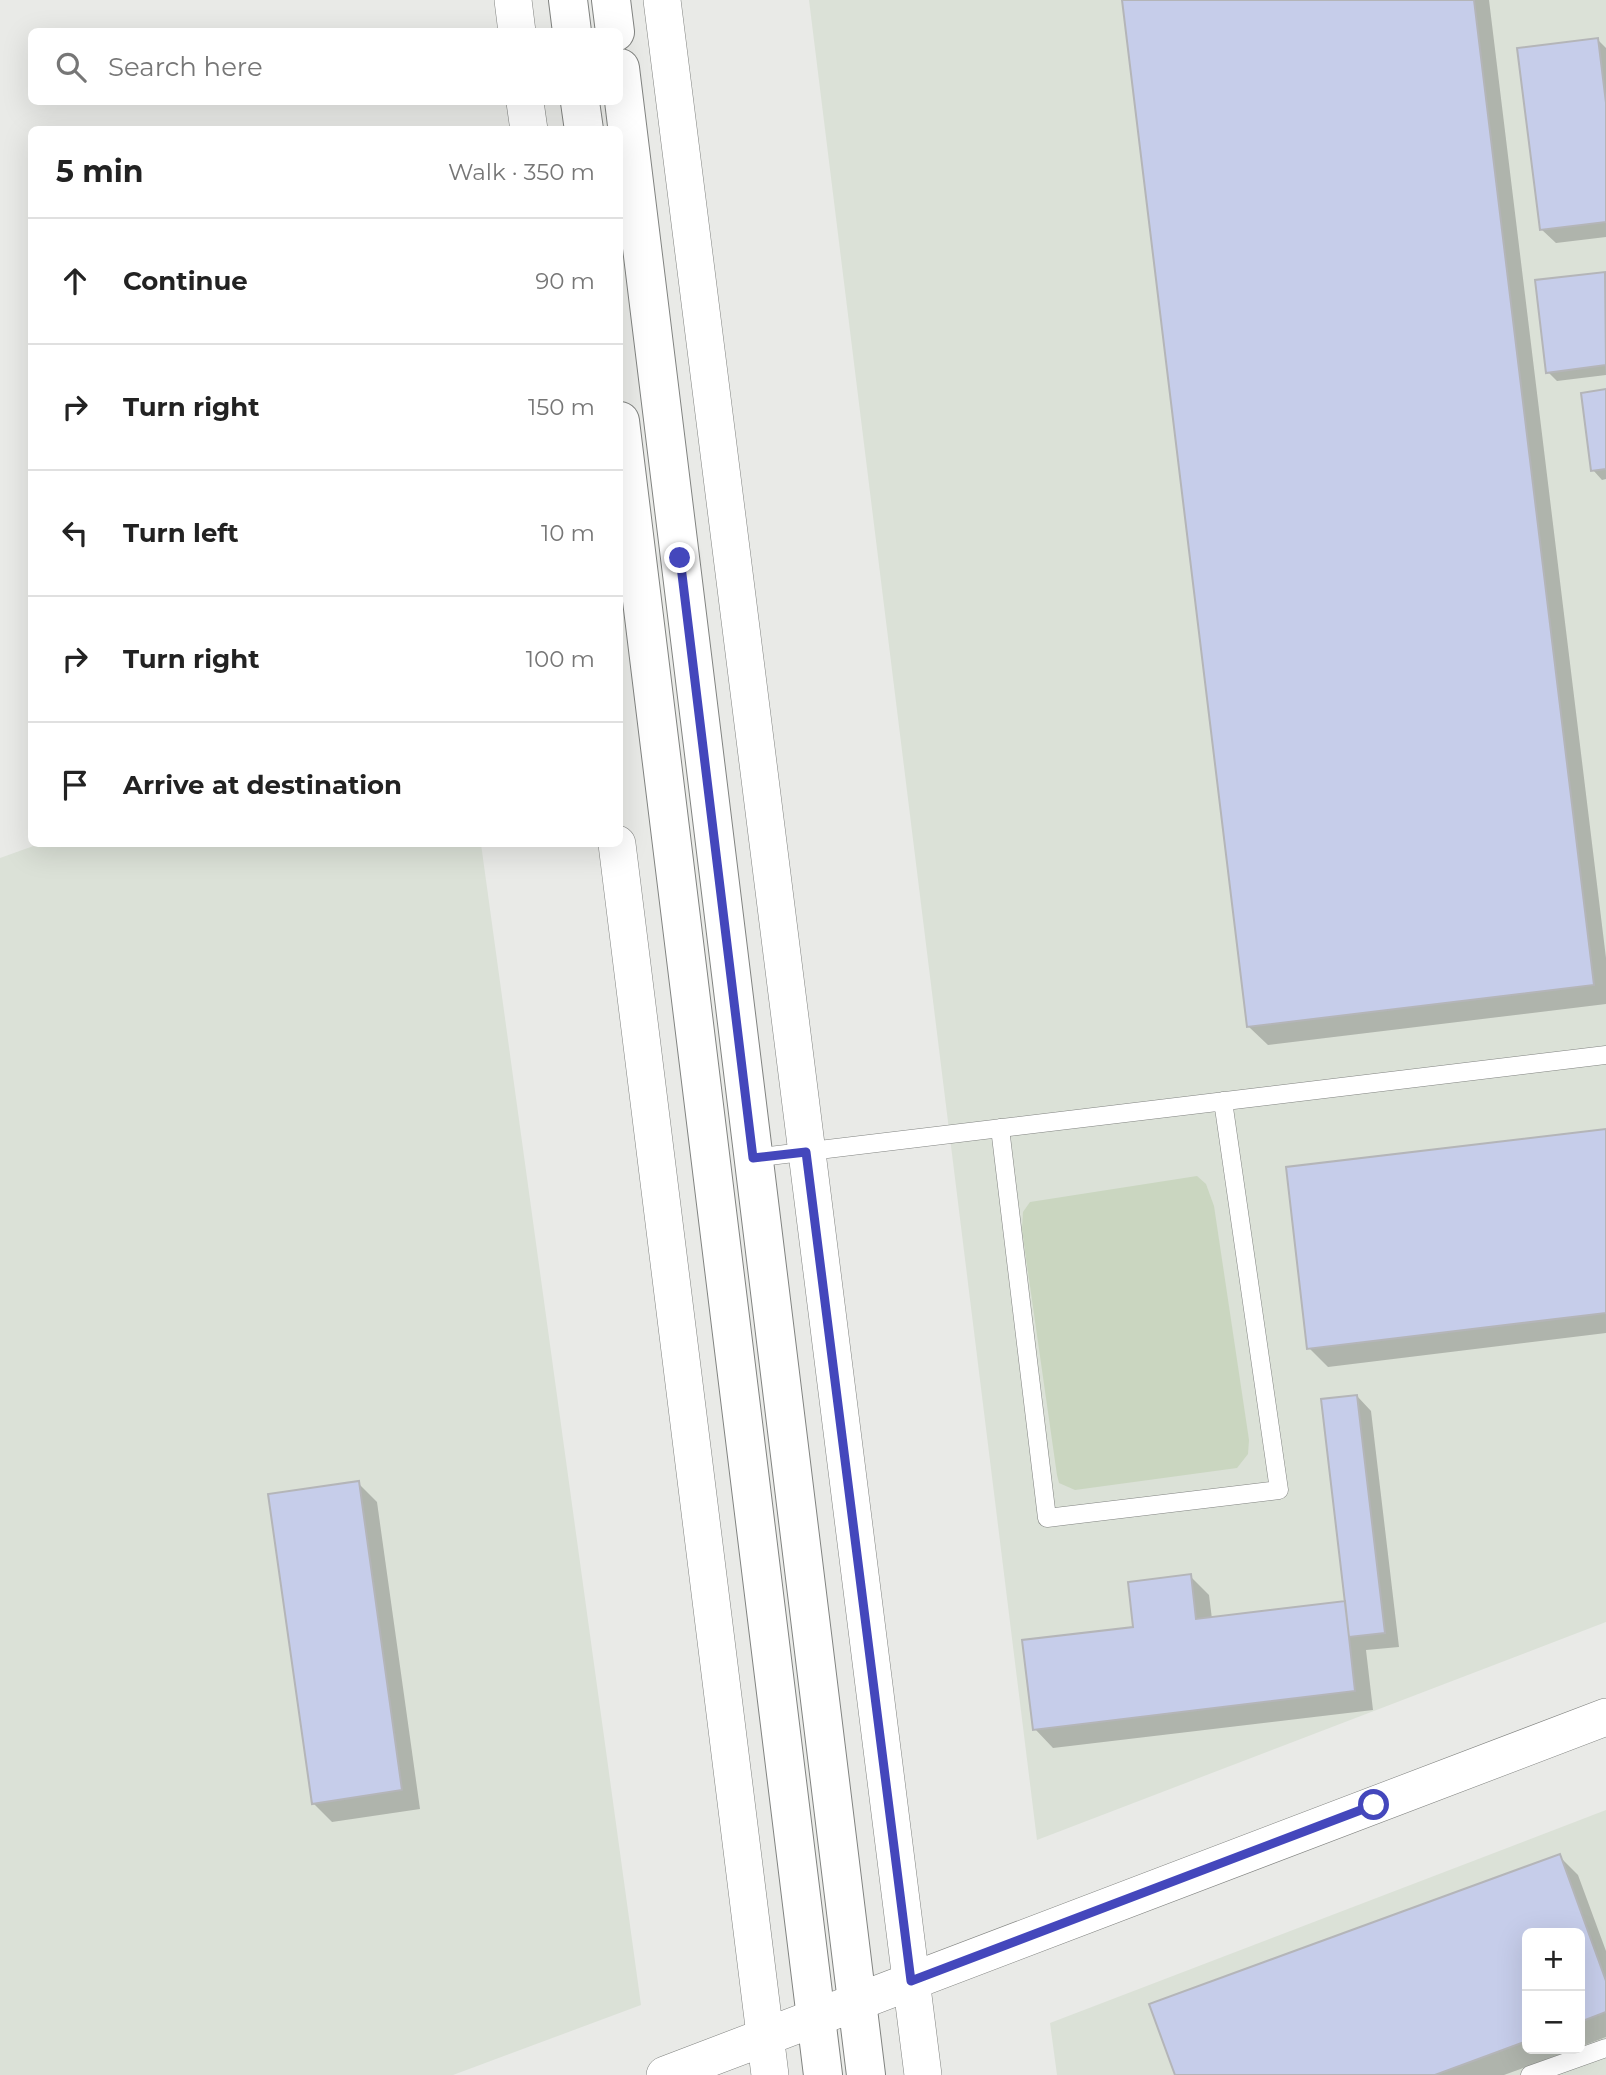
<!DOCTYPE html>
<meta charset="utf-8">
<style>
body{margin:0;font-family:Montserrat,sans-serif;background:#f6f6f6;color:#222}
.controls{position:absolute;right:21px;bottom:21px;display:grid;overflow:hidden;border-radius:10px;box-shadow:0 7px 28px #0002}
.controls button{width:63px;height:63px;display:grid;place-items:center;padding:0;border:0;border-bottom:2px solid #e0e0e0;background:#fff;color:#222;font:35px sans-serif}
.stop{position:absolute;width:21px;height:21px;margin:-16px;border:5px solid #4447bc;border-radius:50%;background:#fff}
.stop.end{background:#4447bc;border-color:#fff;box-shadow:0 2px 7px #0008}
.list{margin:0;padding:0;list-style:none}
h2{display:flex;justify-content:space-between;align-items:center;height:91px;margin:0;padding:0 28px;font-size:30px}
h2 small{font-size:23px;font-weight:400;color:#767676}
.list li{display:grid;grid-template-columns:46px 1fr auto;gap:21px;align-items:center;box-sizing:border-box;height:126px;padding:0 28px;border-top:2px solid #e0e0e0}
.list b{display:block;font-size:26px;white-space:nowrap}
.list em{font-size:23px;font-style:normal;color:#767676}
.icon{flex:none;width:38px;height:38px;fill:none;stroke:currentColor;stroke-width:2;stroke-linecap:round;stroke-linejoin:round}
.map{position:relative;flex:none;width:1606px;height:2075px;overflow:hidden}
.search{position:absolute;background:#fff;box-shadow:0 7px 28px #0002;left:28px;top:28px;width:595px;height:77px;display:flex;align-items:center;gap:18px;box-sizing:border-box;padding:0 24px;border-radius:10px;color:#767676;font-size:26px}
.panel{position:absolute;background:#fff;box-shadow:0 7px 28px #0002;left:28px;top:126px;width:595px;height:721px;border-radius:10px}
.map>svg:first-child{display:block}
</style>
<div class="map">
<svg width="1606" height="2075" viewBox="0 0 1606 2075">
<rect width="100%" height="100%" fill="#e9eae7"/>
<path fill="#dbe1d7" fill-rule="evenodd" d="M809,0H1606V1622L1037,1840Z
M39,844H481L641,2005L453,2075H0V858Z
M1606,1810V2075H1057L1050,2023ZM1527,1933H1580V2049H1527Z"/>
<path fill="#cad6c0" d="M1197,1176L1206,1184L1214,1206L1249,1440L1248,1454L1237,1468L1075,1490L1059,1483L1057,1475L1022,1230L1023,1212L1030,1202Z"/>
<path fill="#0003" d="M1124,0H1489L1606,958V1004L1268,1045L1249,1027Z
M1598,40L1606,48V237L1556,243L1541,229Z
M1605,274L1606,375L1557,381L1548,372Z
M1606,391V479L1602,480L1593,470Z
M1606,1131V1333L1328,1367L1309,1348Z
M1357,1396L1371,1411L1399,1647L1366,1650L1373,1710L1053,1748L1035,1729L1135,1628L1190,1576L1209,1595L1212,1619L1347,1603Z
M358,1483L377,1502L420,1809L332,1822L313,1803Z
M1559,1856L1578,1875L1606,1951V2037L1580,2047V1933H1527V2049H1575L1504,2075H1177Z"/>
<path fill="#c6cdea" stroke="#b4b5b8" stroke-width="2" d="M1122,0H1474L1594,985L1247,1027Z
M1598,38L1606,103V222L1540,230L1517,48Z
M1605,272L1606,365L1546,373L1535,280Z
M1606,389V469L1591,471L1581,393Z
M1606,1129V1313L1307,1349L1286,1167Z
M1357,1395L1385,1633L1349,1637L1321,1399Z
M359,1481L402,1790L312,1804L268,1494Z
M1191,1574L1196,1619L1345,1601L1355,1691L1033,1730L1022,1640L1133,1627L1128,1582Z
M1560,1854L1606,1981V2012L1580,2022V1933H1527V2041L1435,2075H1175L1149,2004Z"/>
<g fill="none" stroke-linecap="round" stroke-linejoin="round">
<g stroke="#818380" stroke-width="19">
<path id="lane" d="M1000,1128L1047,1518L1279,1490L1223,1101
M753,1158L1606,1055
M1530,2075L1606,2048"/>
</g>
<g stroke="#818380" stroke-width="38">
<path id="street" d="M513,0L517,32
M662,0L923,2075
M525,102L529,130
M617,844L770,2075
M665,2075L1606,1717"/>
</g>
<g stroke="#818380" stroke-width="40">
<path id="secondary" d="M568,0L572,32
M611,0L615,32
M620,68L866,2075
M580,102L584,130
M620,421L823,2075"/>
</g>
<use href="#lane" stroke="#fff" stroke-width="18"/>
<use href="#street" stroke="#fff" stroke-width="37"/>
<use href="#secondary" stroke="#fff" stroke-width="38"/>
</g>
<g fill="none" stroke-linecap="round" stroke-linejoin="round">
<path stroke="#4447bc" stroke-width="9" d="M680,558L753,1158L806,1152L911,1981L1374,1805"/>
</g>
</svg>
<div class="controls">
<button>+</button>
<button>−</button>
</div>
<div class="stop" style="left:1374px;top:1805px"></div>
<div class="stop end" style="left:680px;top:558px"></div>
<div class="search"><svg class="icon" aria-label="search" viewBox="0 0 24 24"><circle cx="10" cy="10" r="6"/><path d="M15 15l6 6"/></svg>Search here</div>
<section class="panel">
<h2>5 min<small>Walk · 350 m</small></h2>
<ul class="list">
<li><svg class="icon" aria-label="ahead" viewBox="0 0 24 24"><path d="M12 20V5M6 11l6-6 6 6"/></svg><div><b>Continue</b></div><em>90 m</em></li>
<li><svg class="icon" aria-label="right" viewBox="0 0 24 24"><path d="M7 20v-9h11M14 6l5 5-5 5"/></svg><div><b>Turn right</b></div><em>150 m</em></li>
<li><svg class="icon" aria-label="left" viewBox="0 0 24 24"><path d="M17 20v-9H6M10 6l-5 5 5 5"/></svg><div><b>Turn left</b></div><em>10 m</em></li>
<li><svg class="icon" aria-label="right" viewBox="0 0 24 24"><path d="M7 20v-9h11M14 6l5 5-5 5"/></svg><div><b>Turn right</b></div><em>100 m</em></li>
<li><svg class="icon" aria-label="arrive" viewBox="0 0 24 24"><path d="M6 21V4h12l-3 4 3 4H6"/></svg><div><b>Arrive at destination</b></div></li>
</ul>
</section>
</div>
